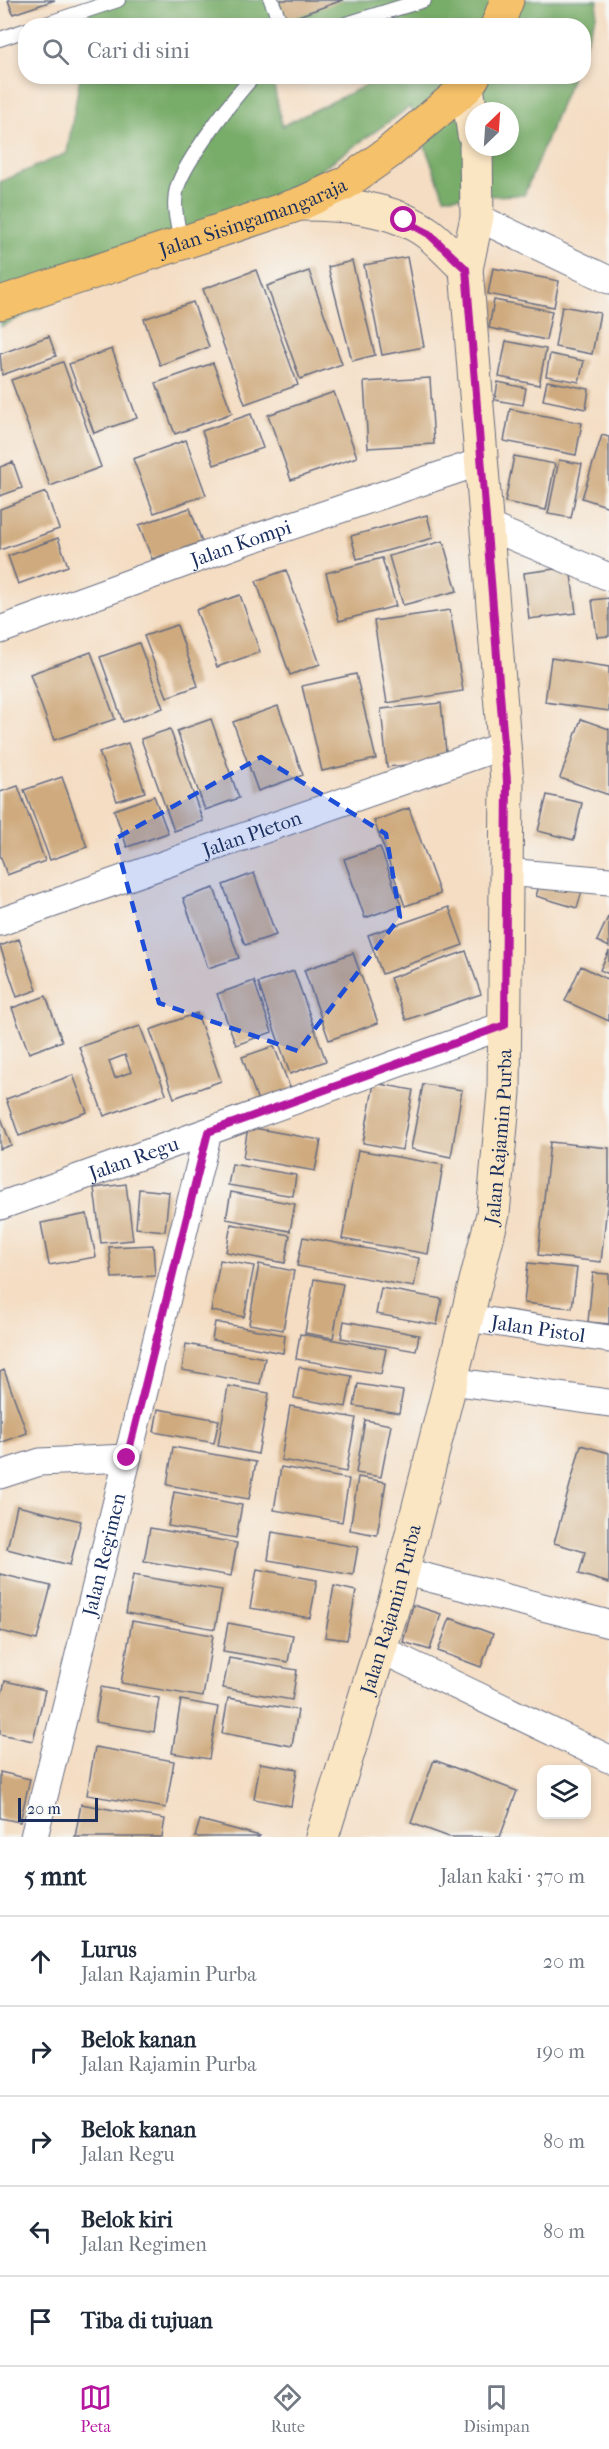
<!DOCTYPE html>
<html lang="id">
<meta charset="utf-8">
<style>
body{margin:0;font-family:"IM FELL French Canon",serif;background:#f2f2f3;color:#1f2937}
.controls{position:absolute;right:18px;bottom:18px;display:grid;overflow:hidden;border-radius:12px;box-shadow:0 3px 9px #0003}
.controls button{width:54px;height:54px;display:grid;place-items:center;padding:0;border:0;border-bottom:2px solid #e0e1e3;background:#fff;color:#1f2937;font:30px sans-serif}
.compass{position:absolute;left:465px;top:102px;width:54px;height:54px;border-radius:50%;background:#fff;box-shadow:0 3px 9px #0003;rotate:25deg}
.scale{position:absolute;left:18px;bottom:15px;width:80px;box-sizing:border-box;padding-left:6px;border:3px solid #1b2f5e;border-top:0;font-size:16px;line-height:21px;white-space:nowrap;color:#1b2f5e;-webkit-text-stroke:4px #f6f6f2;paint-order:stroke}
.stop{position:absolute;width:18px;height:18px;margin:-14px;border:4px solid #b5179e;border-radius:50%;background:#fff}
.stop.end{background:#b5179e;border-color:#fff;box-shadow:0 2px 6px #0008}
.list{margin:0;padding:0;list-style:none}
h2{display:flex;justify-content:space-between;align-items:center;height:78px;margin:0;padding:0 24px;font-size:26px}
h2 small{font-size:20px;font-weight:400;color:#747a83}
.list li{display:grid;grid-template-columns:39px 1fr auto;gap:18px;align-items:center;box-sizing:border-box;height:90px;padding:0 24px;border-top:2px solid #e0e1e3}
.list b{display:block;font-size:22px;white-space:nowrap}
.list p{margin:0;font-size:20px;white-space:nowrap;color:#747a83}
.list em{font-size:20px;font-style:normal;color:#747a83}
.icon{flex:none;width:33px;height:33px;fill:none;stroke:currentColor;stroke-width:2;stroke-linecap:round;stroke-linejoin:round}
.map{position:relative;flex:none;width:609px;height:1837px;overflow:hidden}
.search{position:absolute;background:#fff;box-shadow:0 3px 9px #0003;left:18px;right:18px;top:18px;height:66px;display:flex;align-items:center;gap:15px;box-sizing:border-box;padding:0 21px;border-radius:24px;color:#747a83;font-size:22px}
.sheet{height:528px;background:#fff}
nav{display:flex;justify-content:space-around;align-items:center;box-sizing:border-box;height:84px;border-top:2px solid #e0e1e3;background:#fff;font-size:16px;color:#747a83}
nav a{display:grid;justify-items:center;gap:3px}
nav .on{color:#b5179e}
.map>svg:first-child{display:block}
</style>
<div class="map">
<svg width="609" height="1837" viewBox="0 0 609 1837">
<rect width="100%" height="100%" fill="#f6f6f2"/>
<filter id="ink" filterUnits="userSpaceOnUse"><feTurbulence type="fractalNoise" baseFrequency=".0167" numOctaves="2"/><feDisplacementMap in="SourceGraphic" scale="12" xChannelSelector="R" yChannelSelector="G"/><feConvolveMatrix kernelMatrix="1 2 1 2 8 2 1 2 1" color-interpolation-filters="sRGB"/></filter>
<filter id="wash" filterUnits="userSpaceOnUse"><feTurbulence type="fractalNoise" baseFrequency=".008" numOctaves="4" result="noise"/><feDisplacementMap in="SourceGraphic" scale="24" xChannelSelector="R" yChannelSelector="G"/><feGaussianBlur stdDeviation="1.35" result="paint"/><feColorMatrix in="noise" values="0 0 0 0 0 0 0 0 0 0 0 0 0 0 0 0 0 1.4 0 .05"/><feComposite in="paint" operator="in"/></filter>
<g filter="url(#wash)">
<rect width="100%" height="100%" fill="#f4ddc3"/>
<path fill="#78ac69" stroke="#4a6e64" stroke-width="1.5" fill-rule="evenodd" d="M92,0H598L596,16L584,47V26H88Z
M80,77H272L282,126L383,77H572L524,195L444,197L410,107L306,180L0,327V182L67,153ZM474,111H510V147H474Z"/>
<g id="blocks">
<path fill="#cfaa7e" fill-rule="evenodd" d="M8,0H55L13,14Z
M279,0H343L287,20Z
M407,257L424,347L382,355L364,265Z
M352,261L375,355L352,361L328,267Z
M493,268L559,281L554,307L488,294Z
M256,270L298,385L245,404L203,289Z
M309,271L342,364L300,379L267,286Z
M494,300L552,311L546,340L489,328Z
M193,302L209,347L160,365L144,319Z
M562,306L600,313L592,354L555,347Z
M49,336L56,356L2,375L0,354Z
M506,341L546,349L539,385L499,377Z
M112,349L137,418L94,433L69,364Z
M550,354L584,361L579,382L546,376Z
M63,362L101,467L50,486L11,380Z
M213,363L232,413L175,434L156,383Z
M430,378L434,444L368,448L364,382Z
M547,381L589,389L586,409L543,400Z
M498,382L526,388L523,405L495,400Z
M334,392L357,457L291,480L268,415Z
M510,409L582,423L576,455L504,441Z
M251,414L263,448L214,465L202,431Z
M602,435L609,437V507L582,498Z
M186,440L206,495L154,513L133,459Z
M514,456L555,464L546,510L505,502Z
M559,460L582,464L571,518L548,514Z
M13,462L22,488L0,496V467Z
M46,492L59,529L0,550V509Z
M190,508L202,542L152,559L139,525Z
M427,515L433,538L357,559L351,536Z
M58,538L68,566L18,584L8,556Z
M443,541L457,591L403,605L389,556Z
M382,558L396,606L339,621L326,573Z
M570,567L576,613L529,619L524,573Z
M286,570L320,664L290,675L256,581Z
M240,595L260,652L217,667L196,610Z
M609,598V636L597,637L592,600Z
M450,610L463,691L387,703L374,621Z
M177,625L198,686L167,697L144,636Z
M139,643L163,708L123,722L100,657Z
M91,652L115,719L54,740L30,674Z
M551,658L609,667V711L545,702Z
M356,674L376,759L322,771L302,686Z
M441,703L447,761L387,767L381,709Z
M278,706L303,775L258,791L233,722Z
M211,719L239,798L205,810L177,731Z
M581,719L609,729V795L560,778Z
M170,729L203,821L174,831L141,739Z
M128,743L145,792L117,801L99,752Z
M62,777L87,847L50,860L24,790Z
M18,786L45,861L7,875L0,855V792Z
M547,795L582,803L574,840L538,831Z
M154,796L168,833L127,847L114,810Z
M409,808L440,894L405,906L374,821Z
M380,847L401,905L365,918L344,859Z
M254,873L276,935L245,945L223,885Z
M541,879L582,891L577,908L536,896Z
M214,888L239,958L208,968L183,898Z
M449,907L463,945L382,974L368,935Z
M609,915V947L597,941Z
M19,939L37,990L17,997L0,946Z
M466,951L481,994L406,1020L390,978Z
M609,951V974L600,970Z
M353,953L378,1023L329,1040L304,970Z
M581,966L609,980V1021L565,1001Z
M294,971L326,1061L290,1074L258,983Z
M254,981L272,1032L236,1045L217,994Z
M46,996L62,1041L29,1053L12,1008Z
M197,1013L221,1081L174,1098L150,1030Z
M140,1026L166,1094L104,1116L79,1047ZM125,1055L131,1072L115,1078L109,1061Z
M274,1046L291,1090L258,1101L242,1057Z
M73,1075L87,1112L19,1136L6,1099Z
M374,1083L413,1090L402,1150L363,1143Z
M423,1084L462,1090L451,1157L411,1149Z
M0,1115L11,1145L0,1149Z
M248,1127L321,1140L315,1171L243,1158Z
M550,1142L609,1148V1187L601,1262L538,1255Z
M358,1150L443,1165L428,1254L342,1239Z
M232,1164L296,1175L293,1196L228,1185Z
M126,1184L133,1240L101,1243L94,1188Z
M139,1189L169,1192L165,1231L136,1228Z
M231,1192L295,1204L290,1231L226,1219Z
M87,1214L96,1257L49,1265L41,1223Z
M231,1224L290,1235L285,1263L226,1252Z
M303,1237L419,1258L414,1287L297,1266Z
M153,1245L155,1276L112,1278L109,1247Z
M220,1260L254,1266L244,1317L211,1311Z
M528,1263L577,1268L572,1308L524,1303Z
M259,1264L294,1271L283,1330L249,1324Z
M593,1273L609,1274V1324L588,1322Z
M314,1279L343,1284L333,1338L305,1333Z
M381,1288L442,1299L437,1325L376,1314Z
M344,1321L419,1335L416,1351L341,1338Z
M215,1322L285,1335L283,1353L212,1340Z
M300,1334L386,1349L381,1374L296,1359Z
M186,1344L265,1358L260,1384L182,1370Z
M299,1367L352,1376L346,1407L294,1398Z
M4,1370L27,1433L0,1443V1372Z
M358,1384L403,1391L399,1413L354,1406Z
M228,1386L269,1393L258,1454L218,1446Z
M290,1406L356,1418L346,1472L281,1460Z
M158,1409L219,1420L214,1443L154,1432Z
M365,1420L391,1425L381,1477L356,1473Z
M581,1445L609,1453V1583L579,1574L585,1552L554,1543Z
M173,1447L256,1462L249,1499L167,1485Z
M281,1467L349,1479L342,1522L274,1510Z
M358,1477L386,1482L377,1535L350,1530Z
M174,1492L242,1505L236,1538L168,1526Z
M17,1506L81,1521L70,1565L7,1549Z
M150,1528L237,1543L231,1576L144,1561Z
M272,1532L358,1547L353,1575L268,1560Z
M257,1569L317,1580L310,1618L250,1608Z
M0,1574L51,1586L37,1640L0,1631Z
M133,1575L222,1590L215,1629L126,1613Z
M334,1586L356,1591L347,1640L325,1637Z
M413,1605L441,1614L430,1650L403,1642Z
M450,1618L493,1634L481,1667L438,1651Z
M132,1621L213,1635L203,1697L121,1683Z
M228,1623L293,1635L288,1662L223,1651Z
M229,1658L297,1670L292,1700L223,1688Z
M5,1681L45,1690L33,1741L0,1734V1701Z
M101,1687L159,1698L154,1732L95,1722Z
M228,1698L298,1710L292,1746L222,1733Z
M181,1700L218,1707L209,1759L172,1753Z
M95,1747L174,1761L166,1808L87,1795Z
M434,1760L517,1791L500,1837H449L411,1823Z
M260,1763L297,1769L291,1806L254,1799Z
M0,1772L30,1779L20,1822L0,1818Z
M81,1804L165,1819L162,1837H75Z
M200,1820L260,1836L259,1837H195Z"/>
</g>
</g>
<g filter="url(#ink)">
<use href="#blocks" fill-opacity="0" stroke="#676c81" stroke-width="1.5"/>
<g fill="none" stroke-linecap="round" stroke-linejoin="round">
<g stroke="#676c81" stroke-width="16">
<path id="lane" d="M271,0L282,26
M40,26L118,0
M340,26L424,0
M0,39L26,30
M181,243C178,225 172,206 177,188C185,161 234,97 254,76"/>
</g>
<g stroke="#676c81" stroke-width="29">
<g id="street">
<path d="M477,217L609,280"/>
<path d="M488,526L609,577"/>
<path id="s1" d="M0,630L240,543L483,461"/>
<path d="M506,872L609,881"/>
<path id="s2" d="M0,922L505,745"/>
<path id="s3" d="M0,1206L505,1025"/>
<path id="s4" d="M467,1318L609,1339"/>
<path d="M451,1381L609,1403"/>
<path d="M0,1475L40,1462L127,1458"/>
<path d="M402,1571L609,1624"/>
<path d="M380,1649L609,1759"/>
<path id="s5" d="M34,1837L208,1132"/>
</g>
</g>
<g stroke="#676c81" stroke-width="35">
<g id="secondary">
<path d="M467,87L474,134"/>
<path d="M300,204C342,204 393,207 429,234C442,244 454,258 466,269"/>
<path id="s6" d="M322,1837L396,1597L493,1214L504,1092L507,781L466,269L477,217L476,147"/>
</g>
</g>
<g stroke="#676c81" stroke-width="35">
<g id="highway">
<path d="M497,26L507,0"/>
<path id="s7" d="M0,303L300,204L344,184L388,153L467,87L474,76"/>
</g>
</g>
<use href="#lane" stroke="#fff" stroke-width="14"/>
<use href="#street" stroke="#fff" stroke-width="27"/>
<use href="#secondary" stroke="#fbe6c4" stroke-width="33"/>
<use href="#highway" stroke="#f5c16b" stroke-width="33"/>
</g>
</g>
<g fill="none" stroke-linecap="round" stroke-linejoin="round" filter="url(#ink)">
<path stroke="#b5179e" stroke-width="8" d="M127,1458L208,1132L505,1025L507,781L466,269L429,234L404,220"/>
</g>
<path fill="#1d4ed8" fill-opacity="0.2" stroke="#1d4ed8" stroke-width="4.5" stroke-dasharray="12 8" stroke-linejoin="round" d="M261,757L386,834L400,917L298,1051L159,1003L115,839Z"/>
<g text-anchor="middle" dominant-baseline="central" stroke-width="5" stroke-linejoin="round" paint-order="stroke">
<g font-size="20" fill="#1b2f5e" stroke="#f6f6f2">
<text stroke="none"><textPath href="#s7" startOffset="267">Jalan Sisingamangaraja</textPath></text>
<text stroke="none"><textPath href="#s1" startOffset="256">Jalan Kompi</textPath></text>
<text stroke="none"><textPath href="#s2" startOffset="267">Jalan Pleton</textPath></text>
<text stroke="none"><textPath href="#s6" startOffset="724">Jalan Rajamin Purba</textPath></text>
<text stroke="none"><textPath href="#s3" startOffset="142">Jalan Regu</textPath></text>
<text stroke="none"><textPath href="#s4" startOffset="72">Jalan Pistol</textPath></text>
<text stroke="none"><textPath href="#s5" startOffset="291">Jalan Regimen</textPath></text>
<text stroke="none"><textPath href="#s6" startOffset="238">Jalan Rajamin Purba</textPath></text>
</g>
</g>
</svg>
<div class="controls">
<button><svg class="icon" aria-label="layers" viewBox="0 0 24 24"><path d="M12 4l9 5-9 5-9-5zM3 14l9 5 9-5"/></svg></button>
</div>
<svg class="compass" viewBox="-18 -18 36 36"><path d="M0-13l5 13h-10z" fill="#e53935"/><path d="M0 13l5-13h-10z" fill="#747a83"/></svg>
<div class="scale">20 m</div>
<div class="stop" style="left:404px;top:220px"></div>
<div class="stop end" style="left:127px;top:1458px"></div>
<div class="search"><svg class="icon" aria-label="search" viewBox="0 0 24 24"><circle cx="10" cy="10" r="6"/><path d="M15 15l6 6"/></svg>Cari di sini</div>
</div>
<section class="sheet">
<h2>5 mnt<small>Jalan kaki · 370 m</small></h2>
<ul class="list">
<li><svg class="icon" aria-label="ahead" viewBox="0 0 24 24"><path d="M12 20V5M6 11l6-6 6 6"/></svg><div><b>Lurus</b><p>Jalan Rajamin Purba</p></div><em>20 m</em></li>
<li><svg class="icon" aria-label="right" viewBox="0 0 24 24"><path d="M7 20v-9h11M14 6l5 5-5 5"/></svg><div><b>Belok kanan</b><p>Jalan Rajamin Purba</p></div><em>190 m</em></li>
<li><svg class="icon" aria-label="right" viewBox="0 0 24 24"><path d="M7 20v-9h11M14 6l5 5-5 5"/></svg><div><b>Belok kanan</b><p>Jalan Regu</p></div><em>80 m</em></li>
<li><svg class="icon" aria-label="left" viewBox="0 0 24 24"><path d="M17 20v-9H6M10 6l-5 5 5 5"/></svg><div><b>Belok kiri</b><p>Jalan Regimen</p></div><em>80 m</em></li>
<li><svg class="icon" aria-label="arrive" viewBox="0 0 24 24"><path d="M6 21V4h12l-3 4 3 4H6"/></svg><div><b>Tiba di tujuan</b></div></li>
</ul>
</section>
<nav>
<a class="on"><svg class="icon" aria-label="map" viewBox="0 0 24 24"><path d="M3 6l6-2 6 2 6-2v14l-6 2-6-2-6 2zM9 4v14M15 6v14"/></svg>Peta</a>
<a><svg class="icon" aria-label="directions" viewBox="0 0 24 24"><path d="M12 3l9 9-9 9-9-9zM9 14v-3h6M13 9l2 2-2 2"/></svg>Rute</a>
<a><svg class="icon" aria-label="saved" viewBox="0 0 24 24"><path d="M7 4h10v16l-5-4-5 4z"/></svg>Disimpan</a>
</nav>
